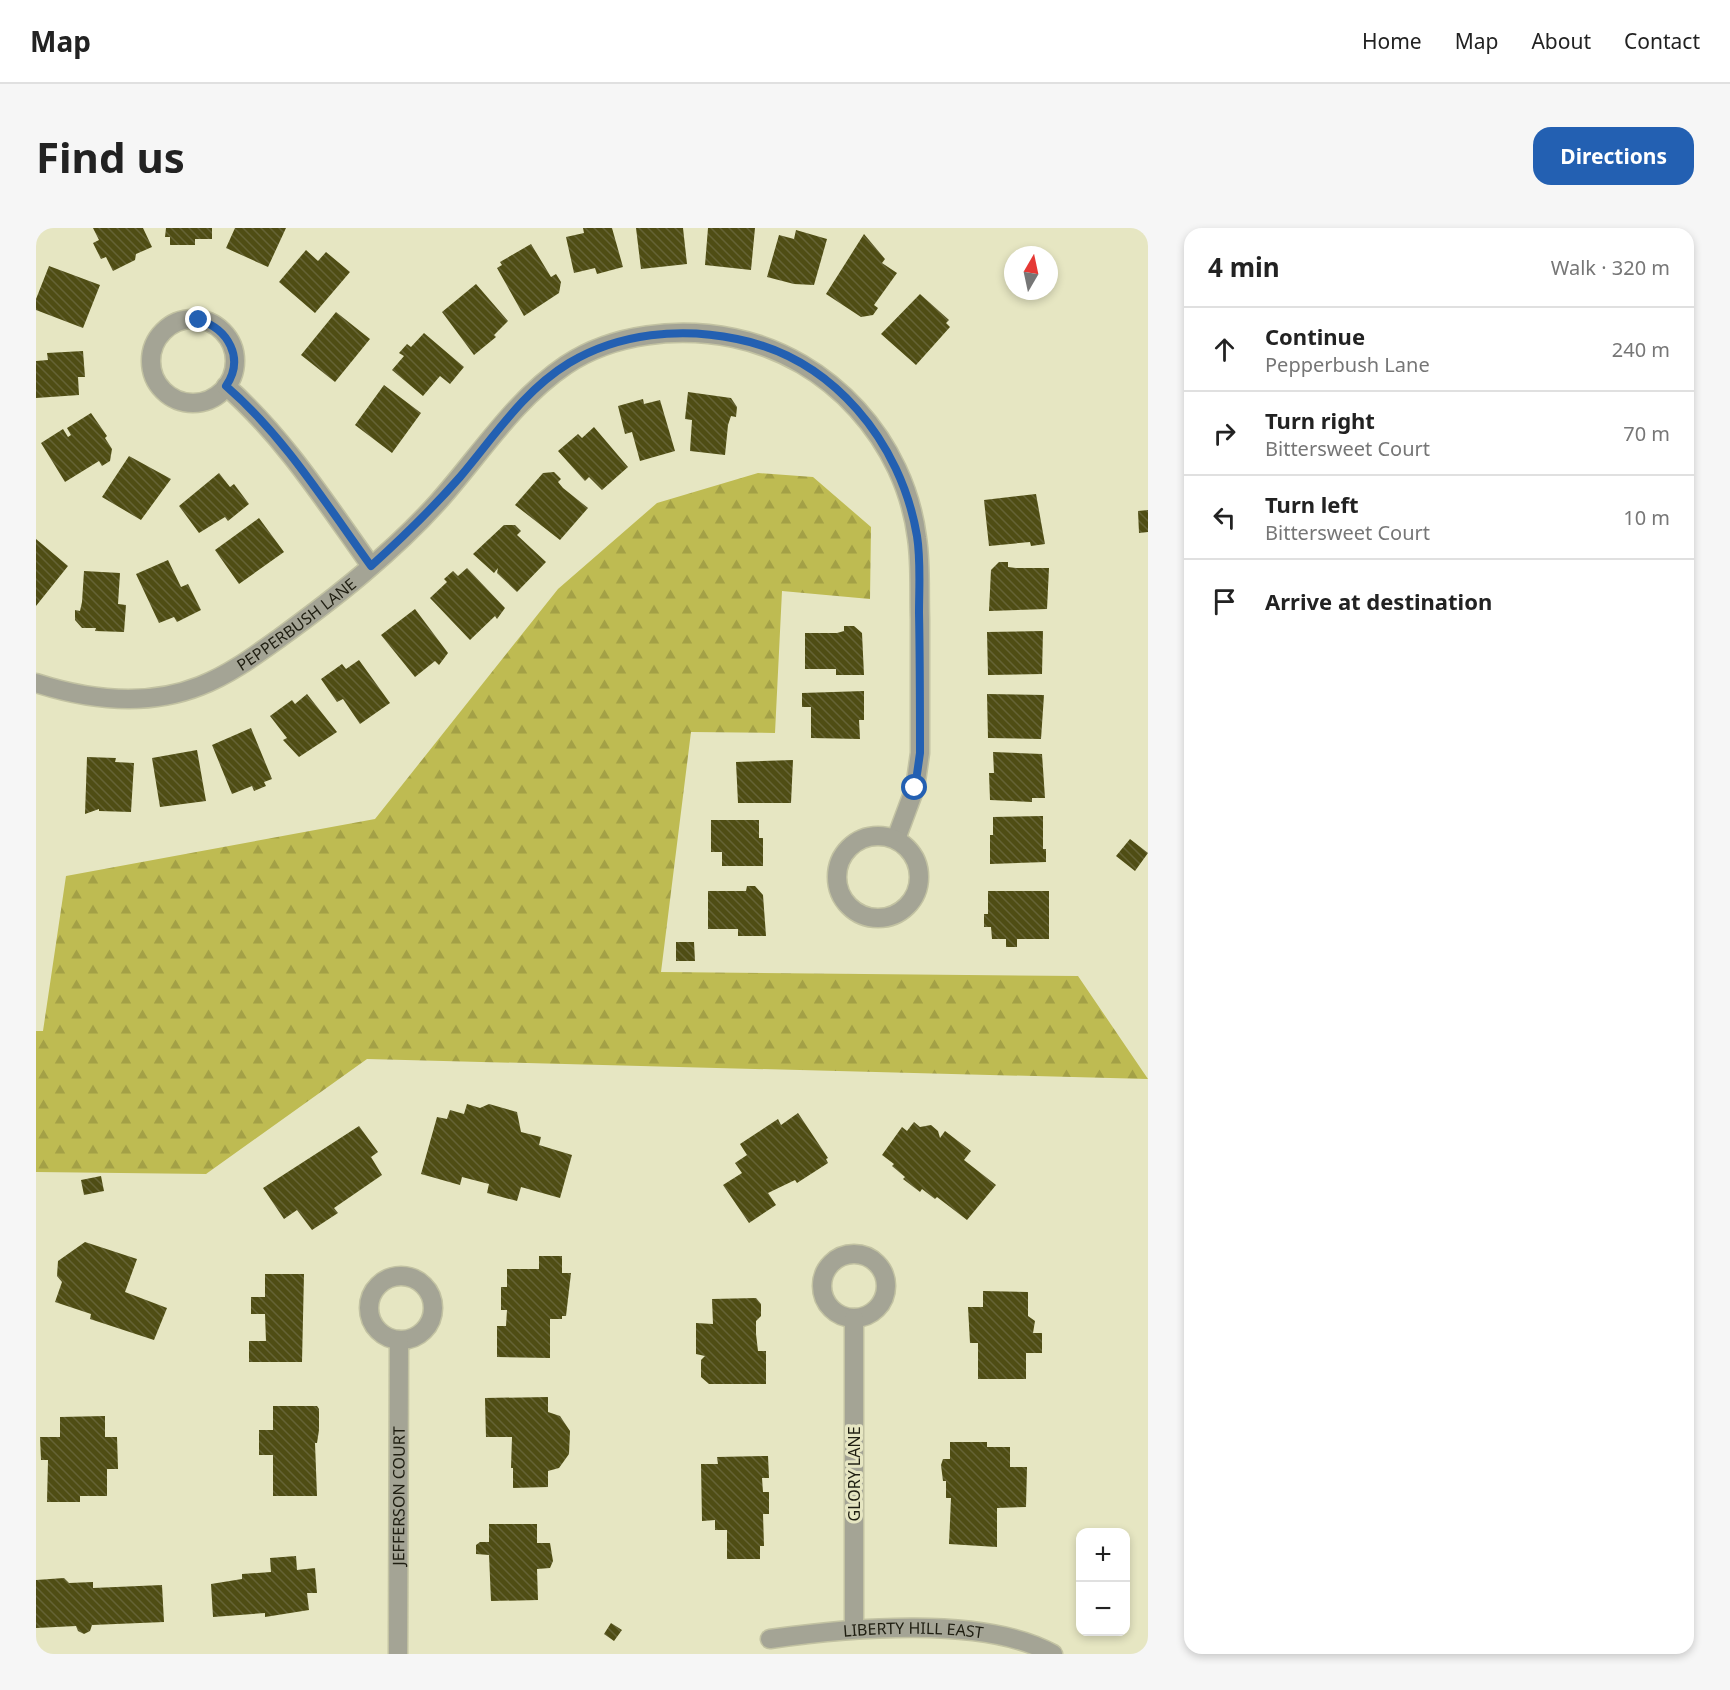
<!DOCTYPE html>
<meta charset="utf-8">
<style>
body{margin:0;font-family:"Noto Sans",sans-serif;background:#f6f6f6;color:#222}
.controls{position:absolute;right:18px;bottom:18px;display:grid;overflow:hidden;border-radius:12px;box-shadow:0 3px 9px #0003}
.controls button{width:54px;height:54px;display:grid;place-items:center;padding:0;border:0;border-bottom:2px solid #e0e0e0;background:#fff;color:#222;font:30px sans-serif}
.compass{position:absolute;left:968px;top:18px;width:54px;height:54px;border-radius:50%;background:#fff;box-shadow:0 3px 9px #0003;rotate:9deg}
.stop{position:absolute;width:18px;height:18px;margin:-14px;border:4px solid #2360b2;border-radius:50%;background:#fff}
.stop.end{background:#2360b2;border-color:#fff;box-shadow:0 2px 6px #0008}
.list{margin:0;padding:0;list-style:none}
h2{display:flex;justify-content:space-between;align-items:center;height:78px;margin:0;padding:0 24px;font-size:26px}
h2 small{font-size:20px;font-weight:400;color:#767676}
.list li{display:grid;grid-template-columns:39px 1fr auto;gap:18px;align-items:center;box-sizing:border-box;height:84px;padding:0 24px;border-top:2px solid #e0e0e0}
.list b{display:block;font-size:22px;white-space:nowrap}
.list p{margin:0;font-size:20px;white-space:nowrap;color:#767676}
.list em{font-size:20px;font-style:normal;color:#767676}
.icon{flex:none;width:33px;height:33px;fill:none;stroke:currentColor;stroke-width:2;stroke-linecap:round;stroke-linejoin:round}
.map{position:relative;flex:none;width:1112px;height:1426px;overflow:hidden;border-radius:18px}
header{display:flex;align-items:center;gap:36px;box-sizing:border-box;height:84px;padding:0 30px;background:#fff;border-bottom:2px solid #e0e0e0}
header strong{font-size:28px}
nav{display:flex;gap:33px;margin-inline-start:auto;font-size:21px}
.intro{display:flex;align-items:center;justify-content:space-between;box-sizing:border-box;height:144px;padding:0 36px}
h1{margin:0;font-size:42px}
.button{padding:15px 27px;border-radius:18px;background:#2360b2;color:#fff;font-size:21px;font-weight:700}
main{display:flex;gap:36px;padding:0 36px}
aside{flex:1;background:#fff;border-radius:18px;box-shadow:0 3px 9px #0003}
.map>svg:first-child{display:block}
</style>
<header>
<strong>Map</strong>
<nav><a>Home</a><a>Map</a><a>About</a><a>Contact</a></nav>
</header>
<div class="intro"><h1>Find us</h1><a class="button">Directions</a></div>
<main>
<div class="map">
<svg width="1112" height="1426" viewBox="0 0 1112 1426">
<defs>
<pattern id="forest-firs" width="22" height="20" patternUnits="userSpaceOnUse" patternTransform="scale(1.5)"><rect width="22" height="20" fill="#bebb52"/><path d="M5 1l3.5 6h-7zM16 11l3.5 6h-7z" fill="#a3a046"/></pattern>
<pattern id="building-back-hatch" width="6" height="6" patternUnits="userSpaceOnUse" patternTransform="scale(1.5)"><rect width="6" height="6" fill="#4f4d14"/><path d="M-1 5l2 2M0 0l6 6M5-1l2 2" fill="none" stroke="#656335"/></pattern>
</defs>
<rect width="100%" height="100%" fill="#e6e6c2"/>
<path fill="url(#forest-firs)" d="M722,245L777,249L835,299L834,371L746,363L739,505L655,504L625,744L1042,748L1112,851L331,831L170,946L0,944V803H7L30,648L339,591L522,361L621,275Z"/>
<path fill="url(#building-back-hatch)" d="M57,0H107L116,19L100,26L99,32L77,43L70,29L65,31L57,15L63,12Z
M130,0H176V11H159V17H134V9H129Z
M199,0H250L232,39L190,20Z
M547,0H576L587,39L561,46L559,40L538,45L530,9L548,5Z
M600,0H647L651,36L605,41Z
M672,0H719L715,42L669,37Z
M760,2L791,11L778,57L758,56L731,49L743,7L758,11Z
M828,6L849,31L846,35L861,45L838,77L842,80L837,87L825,89L790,66Z
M495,16L515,49L520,46L525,54L523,65L488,88L461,40L466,37L464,34Z
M270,22L282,33L290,24L314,44L279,85L243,54Z
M13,38L64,57L47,100L0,82V71Z
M440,56L472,93L458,107L460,109L438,127L406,84Z
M884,66L913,92L910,95L914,99L880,137L845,106Z
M300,84L334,111L299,154L265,127Z
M388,105L428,139L414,156L404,148L387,168L356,142L368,128L363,125L371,116L375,119Z
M47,123L49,149H42L43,167L0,170V133L12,132L11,125Z
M348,157L385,185L356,225L319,197Z
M652,164L695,170L701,179L700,189L695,188L692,197L689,227L654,223L656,192L649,191Z
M607,171L608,176L624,172L639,223L604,233L596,204L589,206L582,178Z
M55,185L71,208L69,210L76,221L74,233L66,238L63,233L29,254L5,215L27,201L32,209L35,207L31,200Z
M558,199L592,239L566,262L553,249L549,253L522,223L542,206L546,210Z
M93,228L135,251L105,292L66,269Z
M518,244L525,251L522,254L527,260L552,280L524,312L479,277L507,245Z
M183,245L194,259L198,256L213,276L192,293L189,289L163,305L143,278Z
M1000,266L1009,316L995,318L994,314L953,318L948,272Z
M1112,282V304L1103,305L1102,283Z
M223,290L248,324L203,356L179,322Z
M468,297H479L485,303L481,307L510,334L481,364L461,345L462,340L458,345L437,326Z
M0,311L32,338L0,378Z
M132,332L145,359L152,356L165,382L141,394L138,389L123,395L100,346Z
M963,334H972V339L980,340H1013L1011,381L953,383L955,342Z
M431,340L469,380L461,391L459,388L434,412L394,370L411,354L408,351L417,343L422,348Z
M48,343L84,345L82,376L90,377L88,404L59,403L60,400H46L39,392V382L44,383L46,374Z
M379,381L412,425L403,437L399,433L379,449L345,407Z
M808,398H818L826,405L828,447H800V441H769V405H801L808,403Z
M1007,403L1006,446L952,447L951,404Z
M323,432L354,475L324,496L307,471L301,474L285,451L306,436L310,441Z
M828,463V492H823L824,511L775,510V479H766V465Z
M271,466L301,504L263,529L247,512L251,510L234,488L256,472L259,476Z
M951,466L1008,467L1005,511L952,510Z
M215,500L236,551L228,554L230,558L218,563L216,558L196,566L176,517Z
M161,522L170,573L124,579L116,530Z
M957,524L1006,526L1009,570H996V574L954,572L953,545H958Z
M51,529L80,530L79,534L98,535L95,584L63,583V581L49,586Z
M757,532L755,575H702L700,534Z
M1007,588V621H1010V634L954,636V607H957V589Z
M675,592H723V610H727V638H686V624H675Z
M1094,611L1112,625L1099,643L1080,628Z
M711,658H719L727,667L730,708H702V701H672V663H710Z
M952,663H1013V711H981V719H970V711H956L955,699H948V686H952Z
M640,714H658L659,733H640Z
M431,876L444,880L453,876L481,884L485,904L505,909L503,917L536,927L524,970L485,959L481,973L451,965L453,956L426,949L424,957L385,946L401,889L411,891L414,882L428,886Z
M762,885L792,930L790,931L792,935L761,955L759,952L732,965L740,977L713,995L687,957L706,945L699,935L711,927L704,916L742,891L745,897Z
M878,894L884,899L895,897L902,903L904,910L909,903L935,923L928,932L960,957L931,992L901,969L899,971L886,961L884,964L867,951L869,949L856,938L858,936L846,927L866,899L871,903Z
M323,898L342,924L335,929L346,947L298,980L302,985L276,1002L261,982L248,991L227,960Z
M65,948L68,963L48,967L45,952Z
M49,1014L101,1031L89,1064L131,1080L118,1112L54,1091L55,1086L19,1074L26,1054L21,1048L22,1033Z
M503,1028H526V1045H535L530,1088H526V1091H514V1130L461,1129V1098H470L471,1082H465V1059H471V1041H503Z
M229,1046H268L266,1134H213V1113H230L229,1086H215V1069H229Z
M947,1063L992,1064V1088L999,1093L997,1105H1006V1125H990V1151H942V1115H934L932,1079H947Z
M720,1070L725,1076V1088L720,1093V1106L722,1123H730V1156H673L665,1149V1132L669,1128L660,1126V1095L677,1096L676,1071Z
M512,1169V1184L524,1188L534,1203L533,1226L523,1240L512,1243V1259L477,1260V1240H475L476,1209H450L449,1170Z
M237,1178H281L283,1181V1202L281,1215H279L281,1268H237V1227H223V1202H237Z
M69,1188V1209H81L82,1241H71V1268H44V1274H11L12,1232H5L4,1209H24V1189Z
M914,1214H951V1219H974V1239H991L990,1279L961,1280V1319L913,1316L915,1270H910V1253H907L905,1237L907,1231H914Z
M732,1228L733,1250H726L727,1264H733V1286H727L728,1318H724V1331H691V1302H679V1292L666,1293L665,1236H682L681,1229Z
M453,1296H501V1315H514L517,1333L514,1340L501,1341L502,1372L455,1373L453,1327L440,1326V1317L444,1314H453Z
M260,1328L261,1342L279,1340L281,1365H271L273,1382L229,1389V1385L177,1389L175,1356L206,1351V1346L235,1344L234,1330Z
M28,1350L33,1355L57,1354V1360L126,1357L128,1394L56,1397L54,1403L48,1406L42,1403L40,1398L0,1400V1352Z
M575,1395L586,1402L578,1413L568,1406Z"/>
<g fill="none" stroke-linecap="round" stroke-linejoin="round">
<g stroke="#c2c2a2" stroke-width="21">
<g id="minor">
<circle cx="157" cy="133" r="42"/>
<path d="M190,158C248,209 290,275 335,338"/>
<path id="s1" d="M0,455C53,472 111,479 164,458C193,447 220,427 245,409C300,369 356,325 402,274C444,227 478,172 530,137C578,105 643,99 698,110C794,130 869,213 881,310C885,336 883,364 884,391C884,435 884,480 884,525L879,560L860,611"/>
<circle cx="842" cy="649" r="41"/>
<circle cx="818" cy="1058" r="32"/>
<circle cx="365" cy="1080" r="32"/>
<path d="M818,1090V1401"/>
<path id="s2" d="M734,1411C811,1400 948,1387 1017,1426"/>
<path id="s3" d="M362,1426L363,1112"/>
</g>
</g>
<use href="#minor" stroke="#a4a495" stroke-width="18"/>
</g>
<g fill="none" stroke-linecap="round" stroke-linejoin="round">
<path stroke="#2360b2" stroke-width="8" d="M163,92C192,101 209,130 190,158C249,209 290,276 335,338C366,310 396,281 424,249C458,209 487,163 533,135C583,105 645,99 701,111C797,130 865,214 881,308C885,333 883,360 883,385C884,432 884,478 884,525L879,560"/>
</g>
<g text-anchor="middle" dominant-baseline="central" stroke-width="6" stroke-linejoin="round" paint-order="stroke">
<g font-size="16" fill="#1f1e11" stroke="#e6e6c2">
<text stroke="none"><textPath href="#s1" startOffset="282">PEPPERBUSH LANE</textPath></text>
<text transform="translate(818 1246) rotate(-90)">GLORY LANE</text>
<text stroke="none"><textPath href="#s3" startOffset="158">JEFFERSON COURT</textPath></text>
<text stroke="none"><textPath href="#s2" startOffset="144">LIBERTY HILL EAST</textPath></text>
</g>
</g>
</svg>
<div class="controls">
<button>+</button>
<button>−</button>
</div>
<svg class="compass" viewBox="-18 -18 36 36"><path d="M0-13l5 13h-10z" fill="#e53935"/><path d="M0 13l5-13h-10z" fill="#767676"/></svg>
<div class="stop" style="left:879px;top:560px"></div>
<div class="stop end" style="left:163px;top:92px"></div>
</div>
<aside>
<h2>4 min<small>Walk · 320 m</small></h2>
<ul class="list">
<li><svg class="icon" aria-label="ahead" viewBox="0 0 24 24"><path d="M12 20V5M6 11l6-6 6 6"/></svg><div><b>Continue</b><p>Pepperbush Lane</p></div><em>240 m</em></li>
<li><svg class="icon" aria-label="right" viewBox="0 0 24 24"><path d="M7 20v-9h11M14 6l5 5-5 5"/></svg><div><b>Turn right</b><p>Bittersweet Court</p></div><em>70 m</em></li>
<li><svg class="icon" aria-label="left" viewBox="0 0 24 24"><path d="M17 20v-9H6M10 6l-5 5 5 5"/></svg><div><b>Turn left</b><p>Bittersweet Court</p></div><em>10 m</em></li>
<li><svg class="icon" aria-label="arrive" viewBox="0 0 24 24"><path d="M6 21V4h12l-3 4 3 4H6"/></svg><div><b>Arrive at destination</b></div></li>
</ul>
</aside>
</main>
